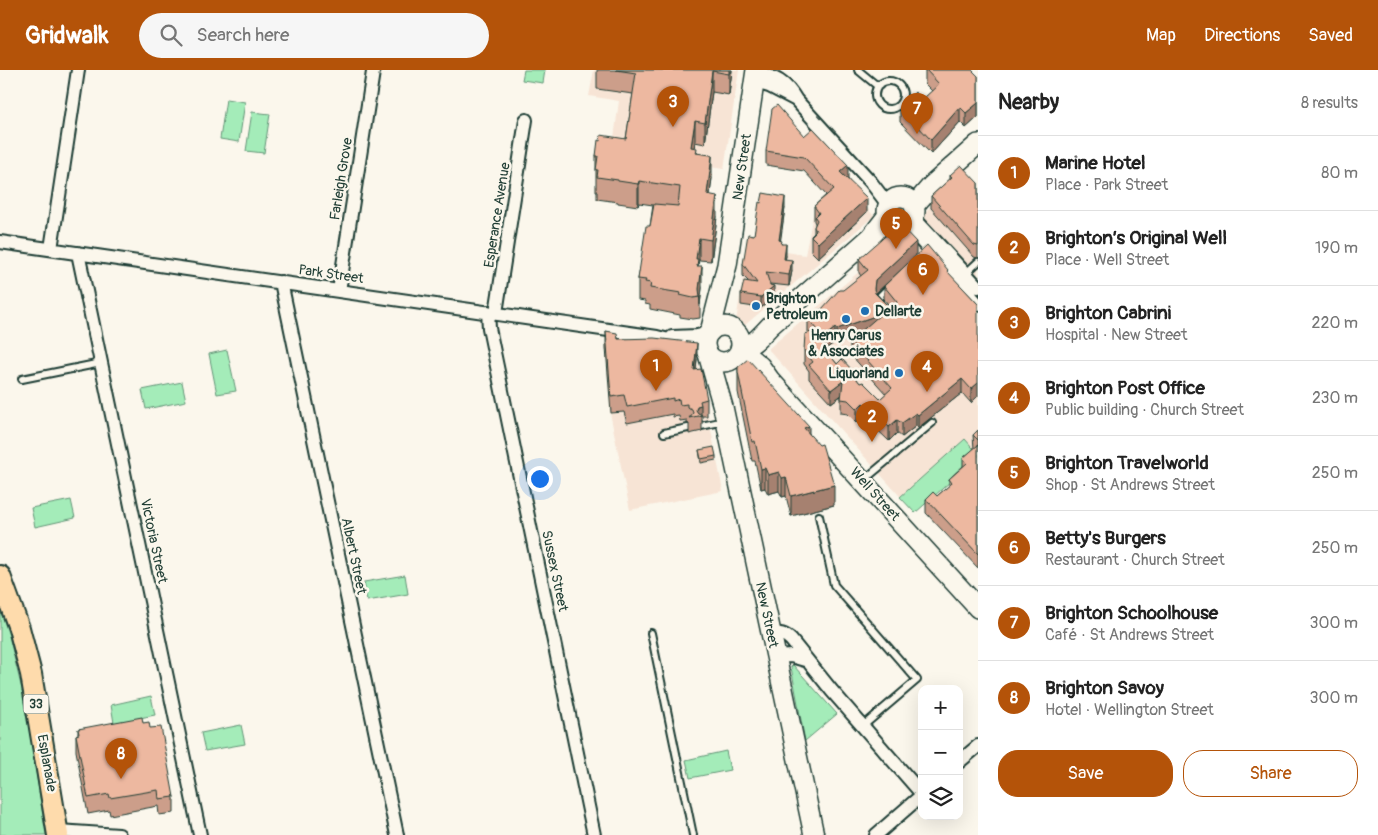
<!DOCTYPE html>
<meta charset="utf-8">
<style>
body{margin:0;font-family:Pangolin,sans-serif;background:#f6f6f6;color:#222}
.controls{position:absolute;right:15px;bottom:15px;display:grid;overflow:hidden;border-radius:10px;box-shadow:0 5px 20px #0002}
.controls button{width:45px;height:45px;display:grid;place-items:center;padding:0;border:0;border-bottom:1px solid #e0e0e0;background:#fff;color:#222;font:25px sans-serif}
.you{position:absolute;left:539px;top:408px;width:18px;height:18px;margin:-12px;border:4px solid #fff;border-radius:50%;background:#1a73e8;box-shadow:0 0 0 8px #1a73e833}
.badge{display:grid;place-items:center;width:32px;height:32px;border-radius:50%;background:#b45309;color:#fff;font-size:16px;font-weight:700}
.pin{position:absolute;translate:-50% -41px;filter:drop-shadow(0 1px 2px #0008)}
.pin::after{content:'';position:absolute;top:26px;width:18px;height:15px;background:inherit;clip-path:polygon(0 0,100% 0,50% 100%)}
.list{margin:0;padding:0;list-style:none}
h2{display:flex;justify-content:space-between;align-items:center;height:65px;margin:0;padding:0 20px;font-size:21px}
h2 small{font-size:16px;font-weight:400;color:#767676}
.list li{display:grid;grid-template-columns:32px 1fr auto;gap:15px;align-items:center;box-sizing:border-box;height:75px;padding:0 20px;border-top:1px solid #e0e0e0}
.list b{display:block;font-size:19px;white-space:nowrap}
.list p{margin:0;font-size:16px;white-space:nowrap;color:#767676}
.list em{font-size:16px;font-style:normal;color:#767676}
.actions{display:flex;gap:10px;padding:15px 20px}
.actions a{flex:1;padding:11px 0;border:1px solid #b45309;border-radius:20px;text-align:center;font-size:18px;color:#b45309}
.actions .main{background:#b45309;color:#fff}
.icon{flex:none;width:28px;height:28px;fill:none;stroke:currentColor;stroke-width:2;stroke-linecap:round;stroke-linejoin:round}
.map{position:relative;flex:none;width:978px;height:765px;overflow:hidden}
header{display:flex;align-items:center;gap:30px;box-sizing:border-box;height:70px;padding:0 25px;background:#b45309;color:#fff}
header strong{font-size:24px}
nav{display:flex;gap:28px;margin-inline-start:auto;font-size:18px}
.search{width:350px;height:45px;background:#f6f6f6;display:flex;align-items:center;gap:12px;box-sizing:border-box;padding:0 18px;border-radius:28px;color:#767676;font-size:19px}
main{display:flex}
aside{flex:1;background:#fff}
.map>svg:first-child{display:block}
</style>
<header>
<strong>Gridwalk</strong>
<div class="search"><svg class="icon" aria-label="search" viewBox="0 0 24 24"><circle cx="10" cy="10" r="6"/><path d="M15 15l6 6"/></svg>Search here</div>
<nav><a>Map</a><a>Directions</a><a>Saved</a></nav>
</header>
<main>
<div class="map">
<svg width="978" height="765" viewBox="0 0 978 765">
<rect width="100%" height="100%" fill="#fbf7ec"/>
<filter id="ink" filterUnits="userSpaceOnUse"><feTurbulence type="fractalNoise" baseFrequency=".02" numOctaves="2"/><feDisplacementMap in="SourceGraphic" scale="10" xChannelSelector="R" yChannelSelector="G"/><feConvolveMatrix kernelMatrix="1 2 1 2 8 2 1 2 1" color-interpolation-filters="sRGB"/></filter>
<g filter="url(#ink)">
<path fill="#f7e4d5" d="M594,0H739L724,99L612,83L619,31L589,26Z
M962,105L978,115V387L915,443L768,279L900,167Z
M847,116L874,146L745,255L736,251L748,176L805,185L814,140Z
M606,277L697,289L723,421L630,440L610,343Z"/>
<path fill="#a4ecb9" stroke="#629476" d="M524,0H545L543,13L522,10Z
M226,29L245,32L239,72L220,69Z
M252,42L270,44L264,83L246,81Z
M227,280L236,321L217,324L209,284Z
M182,312L186,331L146,339L142,320Z
M965,369L978,384V387L915,443L900,427Z
M71,430L75,448L35,457L31,438Z
M405,505L408,524L367,531L364,512Z
M0,539L9,566L25,632L46,765H0Z
M793,595L837,644L805,671L791,597Z
M151,626L155,645L114,653L111,635Z
M241,655L245,674L205,681L201,663Z
M726,681L730,700L690,708L686,690Z"/>
<g fill="none" stroke-linecap="round" stroke-linejoin="round">
<g stroke="#1f3d34" stroke-width="10">
<path id="lane" d="M858,0L875,14L880,15
M875 25a14 14 0 1 1 28 0a14 14 0 1 1-28 0Z
M966,203L978,192
M879,233V227L890,216
M22,309L101,293
M701,356L725,351
M664,363L688,358
M864,410L932,353
M819,446L834,515L917,610L863,656
M651,563L693,765"/>
</g>
<g stroke="#1f3d34" stroke-width="16">
<path id="street" d="M756,2C775,7 786,12 796,30L870,111L889,136
M755,12L769,16L796,30
M913,147L978,217
M906,154L978,234
M0,172L657,267L697,277L707,282
M51,179L78,0
M78,183L200,765
M281,212L397,765
M339,221L373,2
M488,242L489,258L594,765
M496,243L526,50
M672,267L697,266L709,263
M771,563C779,563 785,564 791,570L832,621L922,724
M776,587L791,586L805,590
M959,692L978,676
M58,761L119,765
M876,765L922,725"/>
</g>
<g stroke="#1f3d34" stroke-width="22">
<path id="secondary" d="M887 141a14 14 0 1 1 28 0a14 14 0 1 1-28 0Z
M914,136L932,115L978,74
M705 274a18 18 0 1 1 36 0a18 18 0 1 1-36 0Z
M710,262L727,195L756,0
M740,279C753,276 762,264 771,255L871,167L888,145
M740,280L760,296L770,310L978,538
M708,284L723,337L814,765"/>
</g>
<g stroke="#1f3d34" stroke-width="24">
<path id="primary" d="M0,506L19,558L31,604L58,765"/>
</g>
<use href="#lane" stroke="#fbf7ec" stroke-width="6"/>
<use href="#street" stroke="#fbf7ec" stroke-width="12"/>
<use href="#secondary" stroke="#fbf7ec" stroke-width="19"/>
<use href="#primary" stroke="#fedbac" stroke-width="20"/>
</g>
<path fill="#cc9e8a" stroke="#1f3d34" fill-rule="evenodd" d="M597,0H732L729,25L712,22L705,74L695,72L694,77L712,108L710,125L717,147L711,191L699,190L698,196L702,218L700,235V248L693,249L680,247V245L650,239V235L645,234V231L638,230V209L650,156L653,135L639,133L638,136L618,133V132L597,129V122H596V86L600,71L626,69L633,24L597,19Z
M925,0H972L978,6V47L966,58L960,52L931,84L900,52V37L922,30L932,21L925,14Z
M804,66L848,109L867,142L818,188L811,181V166L814,163V157L815,155V153L814,151V136L826,125L804,101L766,95V81Z
M950,105L978,113V188L974,187L931,138V126L950,109Z
M761,133L785,138L780,170L786,186L785,189L792,201L789,216L770,214L774,227L761,238L741,235V224L748,211L743,206V194L754,165Z
M916,186L876,223L889,237H890L884,229V216L948,203L978,234L971,333L962,323L918,358L916,356L902,367L897,363L889,371L863,346L857,353L848,344L841,343V326L831,333L809,309V301L804,294V280L809,263L808,262V248L821,240L861,206L859,203V189ZM855,267L850,271V284L886,324L880,329L860,313L852,304L837,294L827,282V278L835,272L837,273Z
M606,261L618,269L697,289L696,300L707,329V346H702V361L689,364V354L687,353V350L680,351L679,346L673,347V344L627,353L624,342L611,343L606,278Z
M738,297L809,363L834,435L791,446L786,426L782,427L779,421L768,424L765,418L761,419L755,391H752L738,322Z
M978,360V498L926,443V429L937,426L949,416V409L963,396V388L974,379L973,365Z
M699,380L716,386V390L701,393Z
M143,653L150,658L174,727V743L159,745L158,736L110,745L109,740L88,744L76,681V665L78,664V659Z"/>
<path fill="#a68170" stroke="#1f3d34" d="M729,0H732L729,25Z
M712,1V22L705,74V53Z
M978,33V47L966,58V43Z
M960,37V52L931,84V70Z
M695,51V72L691,98V77Z
M712,86V108L707,146V124Z
M848,95V110L840,102Z
M639,111V133L638,136V114Z
M717,126V147L711,191V170Z
M785,127V138L779,182V170Z
M867,128V142L818,188V173Z
M699,168V190L698,195V211L696,189Z
M916,172V186L875,224L874,219L875,210Z
M786,174V186L784,200V189Z
M792,190V201L789,216V205Z
M702,196V218L700,235L699,219Z
M774,216V227L761,238V227Z
M881,244V258L837,273V259Z
M835,258V272L827,278V291L825,293L824,267Z
M697,273V289L694,316V300Z
M962,309V323L918,358V345Z
M843,311V324L831,333V320Z
M978,313V326L971,333V319Z
M863,333V346L857,353V339Z
M701,335V346H696V340L697,336Z
M916,343V356L902,367V353Z
M897,350V363L889,371V357Z
M809,356V376L804,358Z
M765,398V418L761,419V399Z
M779,402V421L768,424V405Z
M786,407V426L782,427V408Z
M834,415V435L791,446V426Z"/>
<path fill="#edb8a0" stroke="#1f3d34" fill-rule="evenodd" d="M616,0H729V4L712,1L705,53L695,51L691,77L697,78L696,83L710,85L712,86L707,124L717,126L711,170L699,168L696,189H698L697,196H702L699,219L700,227L693,228L680,225L681,223L650,218L651,213L645,212L646,210L638,209L646,156H650L654,134L678,136L680,117L639,111L638,114L618,111V110L597,107L598,100H596L598,86H596L598,70L600,71L601,65L626,69L636,3Z
M926,0H972L978,6V33L966,43L960,37L931,70L900,37L915,22L922,30L939,14Z
M777,35L804,66L813,58L848,95L840,102L867,128L818,173L811,166L816,161L814,157L817,150L815,147L819,143L814,136L834,119L804,87L766,81L772,39Z
M961,95L978,113V176L974,175L931,126L952,107L950,105Z
M763,123L785,127L779,170L782,171L781,174H786L784,189L792,190L789,205L766,202L770,215L774,216L761,227L741,224L744,211L757,213L743,194L748,164L754,165L759,132L761,133Z
M899,154L916,172L875,210L874,219L875,223L889,237H895L897,232L884,216L927,175L948,200L947,201L978,234V313L971,319L962,309L918,345L916,343L902,353L897,350L889,357L863,333L857,339L848,330L841,329L843,311L831,320L809,295L813,292L804,280L805,264L818,260L808,248L817,240H821L839,220H843L868,200L859,189ZM881,244L850,271L892,318L880,329L863,312L860,313L856,308L852,304V300L842,289L837,294L825,279L827,277L824,274L826,271L824,267L835,258L837,259Z
M606,261L617,263L618,269L654,268L697,273L694,300L701,299L707,329L700,331L701,335L697,336L696,340L698,343L702,345L689,348L693,343L692,339L687,337V334L680,335L679,329L673,331V328L627,337L624,325L611,327Z
M748,289L809,356L804,358L819,375L822,374L834,415L791,426L786,407L782,408L779,402L768,405L765,398L761,399L755,371L752,372L738,302V297Z
M978,360V370L973,365Z
M978,375V484L926,429L933,422L937,426L952,413L949,409L967,393L963,388Z
M714,377L716,386L701,389L699,380Z
M142,647L143,653L149,652L150,658L161,657L174,727L159,729L158,720L110,728L109,724L88,728L76,665L79,664L78,659Z"/>
</g>
<g fill="#1f6fb2" stroke="#fbf7ec" stroke-width="2">
<circle cx="756" cy="236" r="5"/>
<circle cx="865" cy="241" r="5"/>
<circle cx="846" cy="249" r="5"/>
<circle cx="899" cy="303" r="5"/>
</g>
<g text-anchor="middle" dominant-baseline="central" stroke-width="5" stroke-linejoin="round" paint-order="stroke">
<rect fill="#fbf7ec" stroke="#61756b" stroke-width="1" x="23.5" y="624.5" width="25" height="19" rx="4"/>
<g font-size="12" font-weight="bold" fill="#1f3d34">
<text x="36" y="634">33</text>
</g>
<g font-size="14" fill="#1f3d34" stroke="#fbf7ec">
<text transform="translate(742 97) rotate(-82)">New Street</text>
<text transform="translate(341 109) rotate(-81)">Farleigh Grove</text>
<text transform="translate(497 145) rotate(-81)">Esperance Avenue</text>
<text transform="translate(331 204) rotate(8)">Park Street</text>
<text transform="translate(875 424) rotate(48)">Well Street</text>
<text transform="translate(154 471) rotate(78)">Victoria Street</text>
<text transform="translate(354 486) rotate(78)">Albert Street</text>
<text transform="translate(555 501) rotate(78)">Sussex Street</text>
<text transform="translate(767 545) rotate(78)">New Street</text>
<text transform="translate(47 693) rotate(80)">Esplanade</text>
</g>
<g font-size="14" font-weight="bold" fill="#1f3d34" stroke="#fbf7ec" text-anchor="start">
<text x="766" y="228">Brighton<tspan x="766" dy="16">Petroleum</tspan></text>
<text x="875" y="241">Dellarte</text>
<text x="846" y="265" text-anchor="middle">Henry Carus<tspan x="846" dy="16">&amp; Associates</tspan></text>
<text x="889" y="303" text-anchor="end">Liquorland</text>
</g>
</g>
</svg>
<div class="controls">
<button>+</button>
<button>−</button>
<button><svg class="icon" aria-label="layers" viewBox="0 0 24 24"><path d="M12 4l9 5-9 5-9-5zM3 14l9 5 9-5"/></svg></button>
</div>
<div class="you"></div>
<div class="pin badge" style="left:656px;top:321px">1</div>
<div class="pin badge" style="left:872px;top:372px">2</div>
<div class="pin badge" style="left:673px;top:57px">3</div>
<div class="pin badge" style="left:927px;top:322px">4</div>
<div class="pin badge" style="left:896px;top:179px">5</div>
<div class="pin badge" style="left:923px;top:225px">6</div>
<div class="pin badge" style="left:917px;top:64px">7</div>
<div class="pin badge" style="left:121px;top:709px">8</div>
</div>
<aside>
<h2>Nearby<small>8 results</small></h2>
<ul class="list">
<li><span class="badge">1</span><div><b>Marine Hotel</b><p>Place · Park Street</p></div><em>80 m</em></li>
<li><span class="badge">2</span><div><b>Brighton’s Original Well</b><p>Place · Well Street</p></div><em>190 m</em></li>
<li><span class="badge">3</span><div><b>Brighton Cabrini</b><p>Hospital · New Street</p></div><em>220 m</em></li>
<li><span class="badge">4</span><div><b>Brighton Post Office</b><p>Public building · Church Street</p></div><em>230 m</em></li>
<li><span class="badge">5</span><div><b>Brighton Travelworld</b><p>Shop · St Andrews Street</p></div><em>250 m</em></li>
<li><span class="badge">6</span><div><b>Betty's Burgers</b><p>Restaurant · Church Street</p></div><em>250 m</em></li>
<li><span class="badge">7</span><div><b>Brighton Schoolhouse</b><p>Café · St Andrews Street</p></div><em>300 m</em></li>
<li><span class="badge">8</span><div><b>Brighton Savoy</b><p>Hotel · Wellington Street</p></div><em>300 m</em></li>
</ul>
<div class="actions"><a class="main">Save</a><a>Share</a></div>
</aside>
</main>
